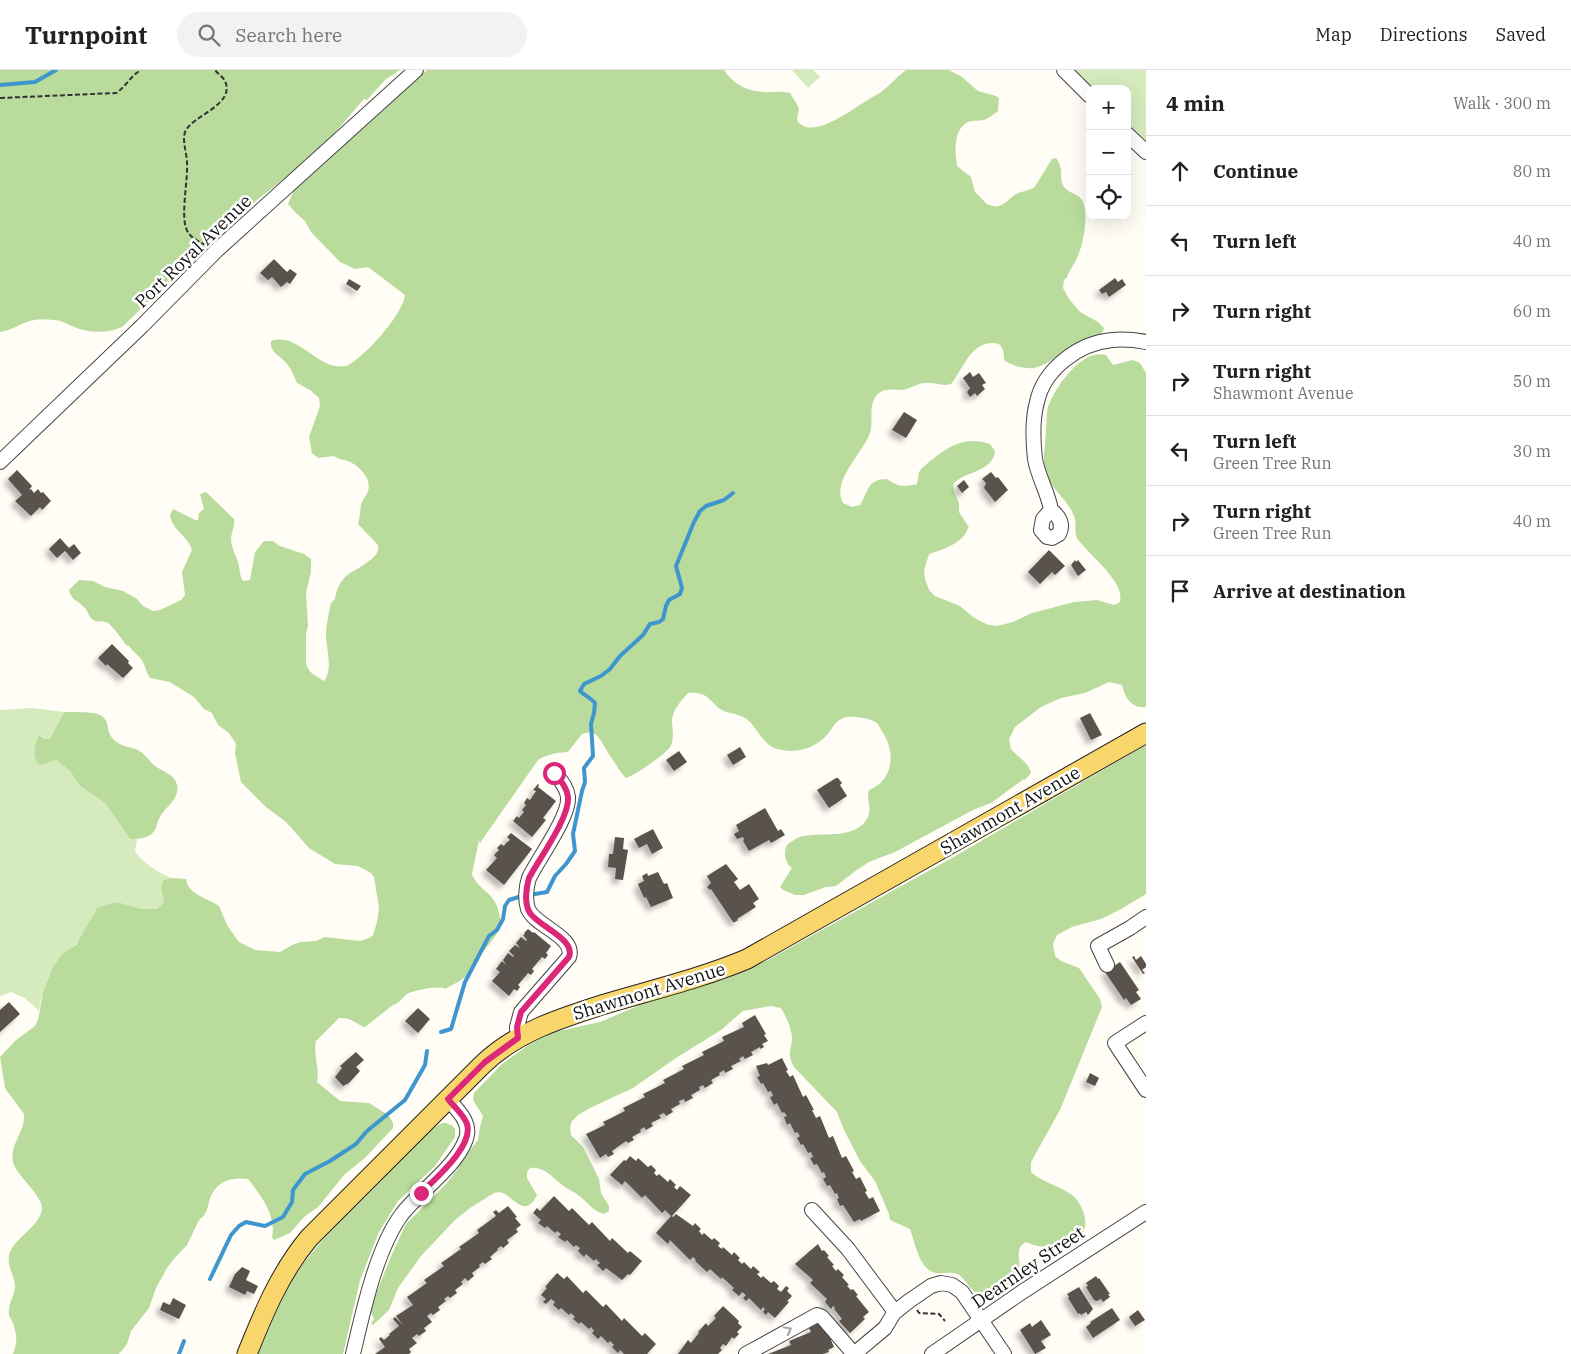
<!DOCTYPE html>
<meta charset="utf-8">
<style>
body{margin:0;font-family:"IBM Plex Serif",serif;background:#f2f2f2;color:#202124}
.controls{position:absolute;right:15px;top:15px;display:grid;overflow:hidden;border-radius:10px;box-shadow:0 5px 20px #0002}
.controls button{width:45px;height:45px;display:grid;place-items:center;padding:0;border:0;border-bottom:1px solid #e0e0e0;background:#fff;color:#202124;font:25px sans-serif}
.stop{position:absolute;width:15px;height:15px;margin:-11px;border:4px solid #db2777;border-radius:50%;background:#fff}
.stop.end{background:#db2777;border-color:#fff;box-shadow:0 1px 5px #0008}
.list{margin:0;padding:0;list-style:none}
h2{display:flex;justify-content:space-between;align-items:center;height:65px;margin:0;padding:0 20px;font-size:21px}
h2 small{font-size:16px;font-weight:400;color:#757577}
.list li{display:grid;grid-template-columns:32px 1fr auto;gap:15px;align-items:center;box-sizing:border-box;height:70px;padding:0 20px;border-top:1px solid #e0e0e0}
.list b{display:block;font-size:19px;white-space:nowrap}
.list p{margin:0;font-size:16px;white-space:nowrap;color:#757577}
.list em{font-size:16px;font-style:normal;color:#757577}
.icon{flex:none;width:28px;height:28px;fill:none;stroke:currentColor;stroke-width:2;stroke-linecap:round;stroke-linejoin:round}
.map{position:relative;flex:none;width:1146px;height:1284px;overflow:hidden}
header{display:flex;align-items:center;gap:30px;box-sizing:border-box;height:70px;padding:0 25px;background:#fff;border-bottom:1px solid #e0e0e0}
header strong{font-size:24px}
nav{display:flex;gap:28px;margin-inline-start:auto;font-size:18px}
.search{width:350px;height:45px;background:#f2f2f2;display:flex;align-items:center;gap:12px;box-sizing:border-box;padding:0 18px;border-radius:28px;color:#757577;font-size:19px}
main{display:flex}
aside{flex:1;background:#fff}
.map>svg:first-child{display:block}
</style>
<header>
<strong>Turnpoint</strong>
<div class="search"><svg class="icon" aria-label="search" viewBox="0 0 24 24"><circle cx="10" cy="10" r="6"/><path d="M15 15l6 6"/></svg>Search here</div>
<nav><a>Map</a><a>Directions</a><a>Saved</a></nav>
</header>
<main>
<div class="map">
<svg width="1146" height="1284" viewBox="0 0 1146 1284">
<defs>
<filter id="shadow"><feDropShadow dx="-4.5" dy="4.5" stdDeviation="2.5" flood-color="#0004"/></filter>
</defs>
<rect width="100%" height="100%" fill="#fffdf5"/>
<path fill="#d5ebbd" d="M792,0H813L820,7L808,18Z
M1073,0H1146V74L1127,55V19H1091Z
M33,638L64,642L50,669H44L40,665C35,675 31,684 38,694H45L56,690L70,701L80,716L106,734L130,769H137L135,782C145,794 156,801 171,808L163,810L161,818L164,832L157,839H142L117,832L94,842C91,849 80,870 75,875C70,881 62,884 57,890C50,899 40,929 39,941L25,928L11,922L0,926V640Z"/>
<path fill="#b9dc9c" d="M0,0H400L386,9L367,30L364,29L319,81L257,130L224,159L122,257C108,264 86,263 72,256C65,253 61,250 53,250C46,249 37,249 30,251C19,254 11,261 0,262Z
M427,0H724C734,15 748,22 767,22C775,22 782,21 790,23L799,38L797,50C810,72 851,40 866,31C870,28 875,26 880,23C889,16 897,7 906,0H949L962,7L978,21L996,26L999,28L998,41C994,44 989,48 984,50C979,51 974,50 968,52C953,59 955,82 957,96L971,107L975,122L987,134C1003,142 1007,128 1018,123C1024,121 1029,120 1034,118L1052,89L1056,88C1065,101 1058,106 1064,117C1068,123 1078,123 1082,130C1089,141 1084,171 1079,183C1076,192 1070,199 1067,207L1064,210L1063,218L1069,229L1080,242L1098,252L1104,258C1102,270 1087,269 1078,273C1063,280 1051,294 1034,298C1025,299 1011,296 1004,290C1004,282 1003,273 994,273C970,272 963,300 951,314C943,317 933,312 924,313C916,314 910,319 902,320C895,320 885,318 879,323C867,333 874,350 870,363C863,383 831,411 843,433L852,437L860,435C869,421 867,409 887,409C898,417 904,417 917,414L919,402L922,398C943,380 962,364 990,374L995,381C993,402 965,401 953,414L954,422L959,433V442L968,456L969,454C966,473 944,479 929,484L924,500L925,509L929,520L935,526L960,536L973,547L988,555L997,556L1013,552L1032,543L1074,532L1097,530L1114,535L1119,533C1129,514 1086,483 1077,468C1074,462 1077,453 1074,446C1069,432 1055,422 1048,408C1040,391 1046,377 1046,360C1047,352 1046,345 1048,337C1055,317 1082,278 1106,285L1113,295L1133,290L1140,293L1146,303V637C1131,639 1125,627 1122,615L1109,612L1085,623L1061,628L1041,637L1015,657L1009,669L1011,679C1017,687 1029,692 1031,703L1025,710L1024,709L991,733L973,740L895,782L869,792L858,799L836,816L826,817L804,825H795L783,820L780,817L792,798C785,793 783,782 787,775C792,771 797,767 804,766C824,762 857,770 868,747C872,738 866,729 869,720C893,711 896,683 883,663C881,660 879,655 877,653C870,648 855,646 847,647C836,649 834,656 828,664C814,679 797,684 777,679C764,676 758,659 748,650C742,645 734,644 727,642C710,637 712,620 688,623C681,631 673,639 672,650C672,659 675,668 670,677C667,683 634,706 626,708C617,700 600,666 595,664C591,662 586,663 582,664L568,682L556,683L543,687L538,690L480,773L479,770L472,804C476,817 491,822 496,834C508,861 492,868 478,889C474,895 472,903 465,907C459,912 451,915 445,919C439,915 417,920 409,923C403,925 401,933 393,935L365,957C358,956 353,947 339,948L316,971C313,985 320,998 317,1012L340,1031L369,1033L385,1043L389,1046L393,1053V1058L365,1088L345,1104L318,1137L304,1147L290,1163L274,1170L272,1167C277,1146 260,1124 248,1109C233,1107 218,1110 211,1126C207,1135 209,1143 199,1150L187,1175L173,1190L167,1198L156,1218L149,1238L131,1261L127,1274L119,1284H13C18,1271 17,1264 12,1251C10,1248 8,1244 9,1240C9,1232 16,1223 15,1215C14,1205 7,1196 9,1185C14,1167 39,1158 42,1139C44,1128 18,1106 14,1095C7,1076 26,1062 24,1044L5,1018L0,987L16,970L35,956L38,950L43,922L53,896L61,885L76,875L97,838L117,832L142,839H157L164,832L161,818L163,810L171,808L186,809C188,825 208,828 219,836L227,855L239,872L255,880L280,882L292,875L301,872L316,871L325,867L360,871L369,868L373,865L377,852L379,838L374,807L371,803L358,796L335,794L309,778L286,752L266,737L241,712L235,683L236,674L229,663L218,655L212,643L204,639L194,627L170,612L150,608C146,602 145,594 141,589C137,584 132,581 129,576L126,575C121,568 115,559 108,553C103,550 99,553 93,550C89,547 88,541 84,537C78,531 70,529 69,520L79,510L93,511L105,517L123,521L137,529L143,536L153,541L160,540L181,530L185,525L182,502L192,480C188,466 172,460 170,445L173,439L195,450H198L199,443L204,439L200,424L206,422L234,449C235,455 232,461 231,468C231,479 237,486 239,496C240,502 240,506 243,511L250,510L255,482L264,471H273L280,476L304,484L311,489V502L306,523L308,556L306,564V593C308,603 316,606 324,611C334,599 325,574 326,561C327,551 329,542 331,533L335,529C336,521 339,514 345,507C352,500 385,487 377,474L358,454C360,447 360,442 361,435C362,429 367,426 368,421C372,410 361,398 352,393C346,389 341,391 334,386L318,388L312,383L309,367L320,336L319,328L310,320L297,313C294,306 292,300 287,294C281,286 269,283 271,271C293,263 311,288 331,295C336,297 342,296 347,296C366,285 402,246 405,225L368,197L355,199L340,192L311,162L305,151L296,143L288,134L295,118Z
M64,642C73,642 96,641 102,646C112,654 103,665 120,674C125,677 132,677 138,680C144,683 149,691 155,696C163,702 175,704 177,715C180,729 166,736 160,747C158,750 157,754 156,758C152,768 140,769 130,769L106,734L80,716L70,701L56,690L45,694H38C31,684 35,675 39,665L44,669H50Z
M1146,675V824L1123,838L1101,849L1072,857L1057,865L1053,874L1055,886L1061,891L1079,898L1100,929L1102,937L1060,1040L1031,1092V1102C1044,1114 1068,1118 1077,1130C1105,1170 1057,1187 1026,1172C1013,1179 1022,1191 1019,1203C1016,1216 987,1231 975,1222C969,1218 965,1209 959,1205C952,1201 944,1204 936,1203C919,1200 915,1172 910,1159L890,1150L889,1144L875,1111L860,1091L844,1060L837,1042L794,997C787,984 791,981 792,969C792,958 786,947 781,938L771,936L743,941L721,960L676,988L633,1018L590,1038L578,1045L572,1051L570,1057L571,1065L583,1077L599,1109L601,1123L609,1136V1141L604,1144C593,1142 587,1131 578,1125C575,1122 571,1121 568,1119C555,1112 547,1096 530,1098L527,1102V1108L537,1125C527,1146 517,1132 505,1124C502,1122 498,1122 494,1123L470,1138L455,1150L421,1186L398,1218L389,1240L373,1255L371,1253L374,1249L371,1242L372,1234L392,1184L406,1154L446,1114L457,1100L460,1093L478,1070L480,1057L483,1046L473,1030L474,1023L502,994L530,974L551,964L559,961L600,952L640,935L702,915L726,909L766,891L959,784Z
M442,1053H446L453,1056L455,1059V1067L435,1096L398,1131L379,1162L360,1210L343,1284H258C270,1257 280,1229 296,1204C320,1168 354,1139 384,1108C401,1089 419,1065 442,1053Z"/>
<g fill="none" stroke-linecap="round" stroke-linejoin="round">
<path stroke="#3f96cf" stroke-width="4" d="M0,15L35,12L56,0
M529,825L547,822L555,806L566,794L575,781L573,764L582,721L585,712L584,698L593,686L591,654L594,643L595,633C590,627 585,626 580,621L584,614L601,606L610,599L620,586L643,565L650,554L659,552L663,549L666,536L669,530L680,524L682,518L676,496L694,452L700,441L706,436L724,430L733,423
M441,962L451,959L465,912L489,866L497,860L503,849L505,836L509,830L522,826
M210,1209L231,1165L239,1156L246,1152L265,1156L283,1147L292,1132L293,1120L305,1104L330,1091L356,1074L367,1061L405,1030L425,995L427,981
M179,1284L184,1271"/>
</g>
<path fill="#5a524d" filter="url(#shadow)" d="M274,189L287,202L290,199L297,204L290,214L287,212L281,217L272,207L268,210L260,203Z
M1115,208L1118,212L1122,209L1126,215L1109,227L1106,222L1102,224L1099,220Z
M349,209L361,216L357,221L346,214Z
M970,302L973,307L979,303L986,313L982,315L985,319L977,326L975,323L970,327L967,322L970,318L963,308Z
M904,342L917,350L906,368L892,360Z
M17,400L32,416L29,420L31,419L34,423L38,419L41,423L43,422L51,431L42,440L40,437L31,446L15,431L22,425L8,409Z
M991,402L996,408L998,407L1008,420L995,432L984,418L986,413L982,409Z
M964,410L969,417L962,423L957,416Z
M60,468L69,478L74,474L81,483L73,490L65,481L57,488L49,479Z
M1049,480L1065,496L1055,505L1052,502L1040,514L1028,502Z
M1075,490L1076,492L1078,490L1086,500L1078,506L1071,495Z
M112,574L129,591L128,593L133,598L123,608L107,594L106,596L98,588Z
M1090,643L1102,665L1091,670L1080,648Z
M740,677L746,687L733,695L727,685Z
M679,681L687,692L674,701L666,690Z
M836,708H838L842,713L840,715L847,726L829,738L817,720Z
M538,714L539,715L538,717L556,731L543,748L546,750L532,767L513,751L517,746L519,748L524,742L522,740L526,735L524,733L527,728L530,730L536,721L533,720Z
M765,738L778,761L781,759L785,765L771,773L769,770L749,781L743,771L744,770L743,767L737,769L734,764L739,761L736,755Z
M653,759L663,778L652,784L647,774L639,778L634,769Z
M511,763L532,779L504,815L486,800L497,788L494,785L499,780L497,778L501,774L504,776L506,773L510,770L507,767Z
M615,767L624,768L623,779L628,780L623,810L615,809L616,798L608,797L609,784H613Z
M726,794L738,809L734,812L740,820L749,814L759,829L753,833L756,837L737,849L738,850L735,852H733L711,819L710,820L707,817L711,813L707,806Z
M658,802L664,814L667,813L673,828L651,837L646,827L644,828L638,814L644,811L642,806L647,803L648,806Z
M528,859L533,863L534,862L551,876L546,883L548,885L545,889L542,887L532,899L534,901L531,905L528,903L518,915L520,917L517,921L514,919L509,926L492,911L500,902L496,899L502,891L506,895L503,890L508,883L513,887L514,886L509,881L515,875L520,878L516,873L521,867L526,871L527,870L523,865L525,864L524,863Z
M1134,886L1136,890L1141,886L1146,894V897L1142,900L1145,903L1143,904L1132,887Z
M1120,892L1139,920L1136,922L1141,929L1131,935L1126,928L1124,930L1105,902Z
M9,932L20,944L0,962V940Z
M418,938L430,949L418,963L405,951Z
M755,945L766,964L764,965L768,971L762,974L764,977L760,979V977L751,982L753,985L745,989L743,986L739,989L741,991L731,996L733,999L725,1003L724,1000L719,1003L720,1005L711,1010L713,1013L705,1018L703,1015L699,1017L700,1020L691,1025L693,1028L685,1032L684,1029L679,1031L680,1034L671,1039L673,1042L666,1046L664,1043L659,1045L661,1048L651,1053L653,1056L646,1060L644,1057L640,1060L641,1062L632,1067L634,1070L628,1073L626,1071L612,1081L614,1084L608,1087L606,1084L600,1088L586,1064L605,1055L603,1052L625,1041L623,1038L645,1027L643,1024L665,1013L663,1010L684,999L682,996L704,985L702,982L724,971L722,967L744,957L742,953Z
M356,982L364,990L356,997L360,1001L349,1013L343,1016L335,1007L342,998L340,996Z
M782,988L788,1000L786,1001L790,1007L793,1005L803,1027L806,1025L814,1040H812L816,1048L820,1046L829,1068L833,1066L842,1088L846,1086L854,1101L852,1102L856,1109L860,1107L867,1121L865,1122L869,1129L873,1127L880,1141L861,1151L860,1149L854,1152L843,1135L840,1136L837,1129L839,1128L837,1123L835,1124L830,1115L827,1116L823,1109L826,1107L824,1102L822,1103L817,1094L814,1095L810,1088L813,1087L811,1082L808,1083L803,1074L801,1075L797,1068L800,1066L797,1062L795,1063L790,1053L787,1055L784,1047L787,1046L784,1042L782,1043L777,1033L774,1035L770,1027L773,1026L771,1021L768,1022L763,1013L761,1014L757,1007L760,1006L756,996L767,993L768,995Z
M1090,1003L1099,1008L1095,1016L1086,1012Z
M630,1086L636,1091L638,1088L648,1097L651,1095L656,1100L654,1103L657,1106L659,1104L668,1112L670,1109L676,1115L674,1117L677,1120L680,1116L691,1125L672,1146L673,1147L676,1144L693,1156L695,1153L701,1159L699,1161L702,1165L704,1163L712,1170L714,1168L720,1173L718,1176L722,1179L723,1177L732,1185L734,1182L740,1188L738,1190L742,1194L744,1192L751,1199L753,1196L760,1202L757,1204L761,1208L763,1206L771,1213L774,1211L779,1216L777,1219L781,1222L786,1216L789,1218L787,1221L792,1226L787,1231L789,1232L775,1248L768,1242L766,1245L763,1242L765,1239L763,1237L761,1240L749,1228L746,1231L743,1228L746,1225L742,1222L739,1226L732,1220L734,1218L722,1207L721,1209L710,1199L707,1202L695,1191L696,1190L693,1187L690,1190L670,1170L668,1174L656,1163L671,1146L665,1140L662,1143L645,1125L642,1128L625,1111L622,1115L610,1105L624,1090L626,1091Z
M554,1126L569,1141L572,1138L589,1155L592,1152L610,1171L612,1168L628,1183L630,1181L642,1191L630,1205L628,1204L622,1210L606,1198L603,1201L597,1195L600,1193L596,1189L594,1191L586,1184L584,1187L578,1181L580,1178L576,1175L574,1177L567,1170L565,1172L558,1167L561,1164L557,1161L555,1163L547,1156L545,1158L538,1153L541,1150L533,1143L537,1138L540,1141Z
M508,1136L517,1147L515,1148L521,1155L516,1159L518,1162L507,1170L509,1173L503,1178L501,1176L497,1179L498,1180L490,1187L492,1189L485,1194L483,1192L479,1195L480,1197L472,1203L474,1206L468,1211L465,1208L461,1212L463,1214L455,1220L457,1223L450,1228L448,1226L444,1229L446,1231L438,1237L440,1240L433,1245L431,1243L427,1246L432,1252L424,1258L426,1261L419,1266L417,1264L412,1268L417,1273L409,1279L411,1282L409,1284H375L385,1277L379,1269L381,1267L384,1270L390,1265L389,1264L399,1256L393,1249L395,1247L403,1255L396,1246L413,1235L407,1227L427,1213L424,1210L444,1196L441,1193L461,1179L459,1177L479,1163L477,1160L496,1146L493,1142L496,1140L499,1143Z
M818,1174L822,1181L824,1180L829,1186L827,1187L834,1195L832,1196L836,1201L838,1199L844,1205L842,1207L849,1215L847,1216L851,1220L853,1219L858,1225L856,1226L869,1242L863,1247L865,1249L850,1263L839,1251L842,1249L834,1239L835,1238L833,1236L831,1239L825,1232L827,1229L810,1213L813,1210L795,1194Z
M242,1197L250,1201L246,1210L258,1216L254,1224L247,1221L245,1225L229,1217L235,1204Z
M557,1203L564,1209L567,1206L583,1223L586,1220L603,1237L606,1234L622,1251L624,1248L642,1266L645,1263L656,1274L647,1284H624L620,1280L618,1283L612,1277L614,1275L610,1271L608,1273L601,1266L598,1269L592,1263L594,1261L591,1257L589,1259L581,1252L579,1254L573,1249L575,1247L571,1243L569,1245L561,1238L559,1240L553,1235L555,1232L551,1229L546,1234L543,1232L546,1229L541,1225L547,1218L545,1217Z
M1096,1206L1098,1209L1099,1208L1110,1224H1108L1110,1227L1103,1232L1101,1229L1097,1231L1094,1230L1086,1217L1088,1216L1086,1213Z
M1079,1217L1093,1239L1088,1245L1086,1242L1081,1245L1080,1243L1078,1244L1068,1228L1069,1227L1067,1224Z
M173,1228L186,1235L179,1249L160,1240L163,1232L170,1235Z
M723,1236L739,1251L738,1253L742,1257L737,1262L739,1264L734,1269L732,1267L726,1276L723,1274L720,1278L722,1280L718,1284H678L688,1270L691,1273L699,1263L698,1262L706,1253L708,1256L716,1248L714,1246Z
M1112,1238L1120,1250L1093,1268L1086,1257L1091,1253L1090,1252Z
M1138,1240L1145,1250L1135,1256L1129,1247Z
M1041,1250L1051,1265L1041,1271L1046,1278L1035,1284L1020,1260L1030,1253L1032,1257Z
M823,1251L833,1269L831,1270L834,1277L828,1280L829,1282L823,1284H768L791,1275L789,1271L811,1262L809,1258Z"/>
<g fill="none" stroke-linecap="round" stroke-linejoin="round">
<g stroke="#444" stroke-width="16">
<path id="minor" d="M1064,0L1090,26
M1127,64L1146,82
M0,392L142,256L217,180L416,0
M1051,440C1048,422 1038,407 1035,389C1033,371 1032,350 1037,332C1044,299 1079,273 1112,270C1123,269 1135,270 1146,272
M1051,440C1059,446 1064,454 1059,464L1052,468L1047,467L1041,460L1043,449Z
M1107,895L1098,876L1130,858L1146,847
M1146,953L1115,973L1146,1020
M518,968L517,957L521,942L569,887C576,867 535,856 528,839C525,830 526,817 529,808C538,789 570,746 568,727C567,717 560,710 555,703
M812,1140L848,1179L895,1242
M353,1284C363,1242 376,1179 402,1144C421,1120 456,1097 466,1069C472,1052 457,1040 448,1029
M746,1284L817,1245L822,1247L854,1284
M854,1284L885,1258L894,1243L909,1231L931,1216L941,1213L952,1215L962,1222L1004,1284
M932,1284L1022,1222L1146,1142"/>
</g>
<g stroke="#222" stroke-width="21">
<path id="major" d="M247,1284C264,1242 280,1203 309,1168L482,995C516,962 561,948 605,934C652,920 702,908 747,889L1146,663"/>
</g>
<path stroke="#333" stroke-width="2" stroke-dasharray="5 2.5" stroke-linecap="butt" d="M0,28L116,23C126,17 130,6 141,0
M206,175C197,171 189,167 186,158C181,143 188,110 187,93C187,83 182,72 185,62C191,46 236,35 225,11C223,7 218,4 215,0
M917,1240L919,1243L939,1244L945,1251"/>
<use href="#minor" stroke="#fff" stroke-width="14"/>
<use href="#major" stroke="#f9d66b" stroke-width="19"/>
</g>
<defs><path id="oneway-chevron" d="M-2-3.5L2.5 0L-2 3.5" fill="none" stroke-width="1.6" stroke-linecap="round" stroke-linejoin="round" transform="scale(1.25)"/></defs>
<use stroke="#a0a0a0" href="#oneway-chevron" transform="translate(788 1260) rotate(-29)"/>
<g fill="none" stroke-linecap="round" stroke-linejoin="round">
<path stroke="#db2777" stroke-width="6" d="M421,1123C435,1109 474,1076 467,1054C464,1045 454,1037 448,1029L485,992L518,968L517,957L521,942L569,887C576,869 538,856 530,843C524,834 526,818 529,808C539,789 570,747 568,727C567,717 560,710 554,703"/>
</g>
<g text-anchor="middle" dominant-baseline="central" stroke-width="5" stroke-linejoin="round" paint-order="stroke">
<g font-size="18" fill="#111" stroke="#fff">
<text transform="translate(193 181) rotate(-44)">Port Royal Avenue</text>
<text transform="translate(1010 740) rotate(-30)">Shawmont Avenue</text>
<text transform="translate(649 921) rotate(-17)">Shawmont Avenue</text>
<text transform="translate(1028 1197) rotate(-34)">Dearnley Street</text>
</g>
</g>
</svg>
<div class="controls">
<button>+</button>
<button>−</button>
<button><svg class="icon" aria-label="locate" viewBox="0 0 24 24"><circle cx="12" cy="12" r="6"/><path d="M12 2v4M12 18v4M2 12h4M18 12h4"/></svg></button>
</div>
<div class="stop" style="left:554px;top:703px"></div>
<div class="stop end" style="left:421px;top:1123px"></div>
</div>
<aside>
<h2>4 min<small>Walk · 300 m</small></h2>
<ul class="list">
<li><svg class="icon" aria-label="ahead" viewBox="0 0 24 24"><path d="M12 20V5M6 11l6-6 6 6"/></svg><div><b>Continue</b></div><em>80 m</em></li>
<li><svg class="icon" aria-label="left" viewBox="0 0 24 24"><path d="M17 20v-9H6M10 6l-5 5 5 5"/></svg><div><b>Turn left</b></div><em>40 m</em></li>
<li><svg class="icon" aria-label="right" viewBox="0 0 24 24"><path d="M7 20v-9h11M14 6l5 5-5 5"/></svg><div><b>Turn right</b></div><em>60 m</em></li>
<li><svg class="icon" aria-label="right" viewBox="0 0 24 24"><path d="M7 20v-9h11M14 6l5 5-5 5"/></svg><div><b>Turn right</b><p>Shawmont Avenue</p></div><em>50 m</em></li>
<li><svg class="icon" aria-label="left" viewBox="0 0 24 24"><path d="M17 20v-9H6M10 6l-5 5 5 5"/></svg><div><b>Turn left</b><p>Green Tree Run</p></div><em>30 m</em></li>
<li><svg class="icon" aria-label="right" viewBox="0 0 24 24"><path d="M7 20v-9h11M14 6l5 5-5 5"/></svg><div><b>Turn right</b><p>Green Tree Run</p></div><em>40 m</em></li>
<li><svg class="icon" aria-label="arrive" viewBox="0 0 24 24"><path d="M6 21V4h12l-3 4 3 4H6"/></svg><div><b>Arrive at destination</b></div></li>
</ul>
</aside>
</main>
